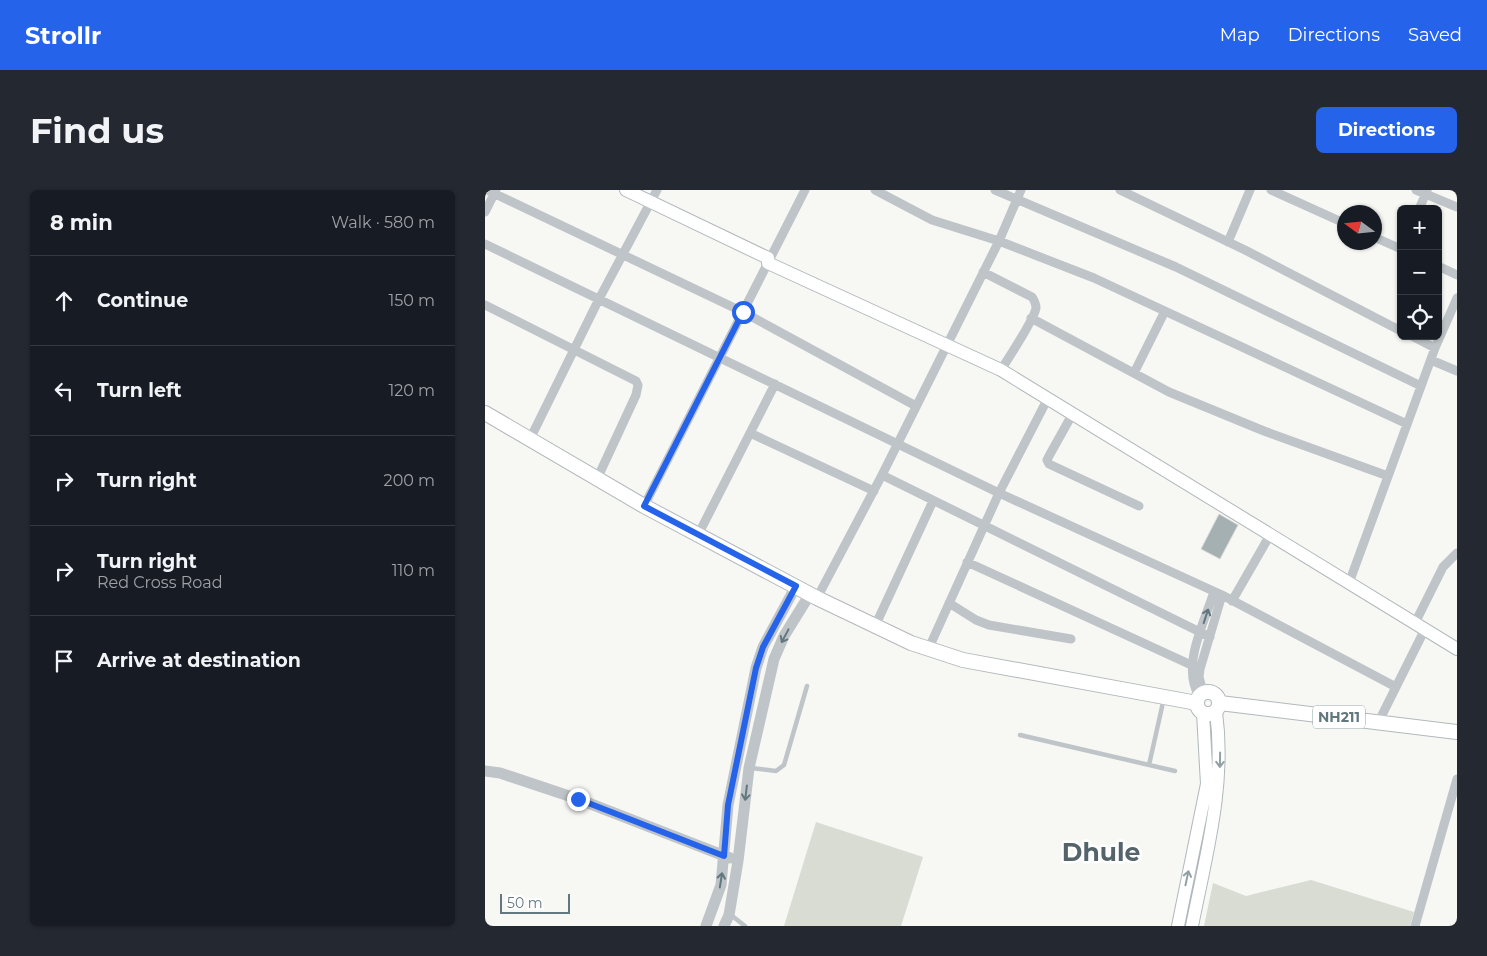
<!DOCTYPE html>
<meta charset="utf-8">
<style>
body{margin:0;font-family:Montserrat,sans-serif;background:#242831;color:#f1f3f6}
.controls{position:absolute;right:15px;top:15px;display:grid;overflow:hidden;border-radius:8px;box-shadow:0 1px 4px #0004}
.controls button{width:45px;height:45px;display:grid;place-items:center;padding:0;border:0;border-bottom:1px solid #363941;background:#171b24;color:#f1f3f6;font:25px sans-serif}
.compass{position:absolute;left:852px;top:15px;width:45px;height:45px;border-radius:50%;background:#171b24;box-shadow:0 1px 4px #0004;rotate:285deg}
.scale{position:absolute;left:15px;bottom:12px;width:70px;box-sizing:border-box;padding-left:5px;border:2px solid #62777f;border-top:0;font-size:14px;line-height:18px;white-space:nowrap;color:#62777f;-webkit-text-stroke:4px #fff;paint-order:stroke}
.stop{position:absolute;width:15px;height:15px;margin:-11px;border:4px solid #2563eb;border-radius:50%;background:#fff}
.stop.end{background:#2563eb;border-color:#fff;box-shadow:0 1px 5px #0008}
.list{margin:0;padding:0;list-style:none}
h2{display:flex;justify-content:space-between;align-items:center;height:65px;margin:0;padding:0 20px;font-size:21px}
h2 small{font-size:16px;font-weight:400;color:#9ea1a6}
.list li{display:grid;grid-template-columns:32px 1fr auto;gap:15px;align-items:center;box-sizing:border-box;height:90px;padding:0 20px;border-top:1px solid #363941}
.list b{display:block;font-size:19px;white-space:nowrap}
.list p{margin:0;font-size:16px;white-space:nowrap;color:#9ea1a6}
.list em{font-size:16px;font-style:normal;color:#9ea1a6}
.icon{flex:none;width:28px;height:28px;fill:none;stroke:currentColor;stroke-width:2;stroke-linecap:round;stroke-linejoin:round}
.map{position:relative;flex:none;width:972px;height:736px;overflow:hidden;border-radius:8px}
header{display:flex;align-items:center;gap:30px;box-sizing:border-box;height:70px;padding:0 25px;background:#2563eb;color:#fff}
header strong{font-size:24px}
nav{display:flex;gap:28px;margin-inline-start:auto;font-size:18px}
.intro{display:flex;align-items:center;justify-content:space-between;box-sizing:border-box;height:120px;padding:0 30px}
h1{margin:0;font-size:35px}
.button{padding:12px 22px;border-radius:8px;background:#2563eb;color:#fff;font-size:18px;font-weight:700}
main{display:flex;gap:30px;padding:0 30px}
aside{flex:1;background:#171b24;border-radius:8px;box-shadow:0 1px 4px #0004}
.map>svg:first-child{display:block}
</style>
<header>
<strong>Strollr</strong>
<nav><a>Map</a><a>Directions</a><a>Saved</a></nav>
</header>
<div class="intro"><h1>Find us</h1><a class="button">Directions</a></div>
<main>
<aside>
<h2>8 min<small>Walk · 580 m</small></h2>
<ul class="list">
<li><svg class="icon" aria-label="ahead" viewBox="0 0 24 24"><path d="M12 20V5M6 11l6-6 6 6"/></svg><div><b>Continue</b></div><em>150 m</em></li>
<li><svg class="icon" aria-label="left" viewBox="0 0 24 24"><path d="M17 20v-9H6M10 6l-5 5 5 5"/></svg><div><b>Turn left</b></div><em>120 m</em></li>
<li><svg class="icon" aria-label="right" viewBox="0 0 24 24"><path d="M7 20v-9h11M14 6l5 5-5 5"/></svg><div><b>Turn right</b></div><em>200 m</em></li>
<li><svg class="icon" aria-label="right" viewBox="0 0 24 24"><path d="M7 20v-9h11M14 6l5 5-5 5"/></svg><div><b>Turn right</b><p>Red Cross Road</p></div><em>110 m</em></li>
<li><svg class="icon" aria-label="arrive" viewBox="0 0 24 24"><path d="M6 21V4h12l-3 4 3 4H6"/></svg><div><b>Arrive at destination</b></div></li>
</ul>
</aside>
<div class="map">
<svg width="972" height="736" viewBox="0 0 972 736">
<rect width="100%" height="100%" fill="#f7f7f4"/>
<path fill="#d8dcd3" d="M331,632L438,667L416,736H299Z
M826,690L929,722L925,736H719L728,693L761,706Z"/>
<path fill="#a5b0b3" stroke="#d9d8d6" d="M734,324L753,335L735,369L716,359Z"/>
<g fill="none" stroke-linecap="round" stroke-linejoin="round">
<g stroke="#b0b8bb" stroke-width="14">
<path id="secondary" d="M141,0L283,68V73L516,180L972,459
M693,736L722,594L718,523
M707,736C721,665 741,595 731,522"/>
</g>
<g stroke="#b2b8bb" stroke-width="16">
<path id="primary" d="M0,223L159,316L332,408L426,453L478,470L712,513
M712 513a11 11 0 1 1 22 0a11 11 0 1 1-22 0Z
M735,513L972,542"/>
</g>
<path stroke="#bec4c7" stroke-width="4.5" d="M535,545L690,581
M664,575L679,508
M266,578L291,581L299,575L322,496
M246,725L260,736"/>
<path stroke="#bec4c7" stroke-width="9" d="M2,0L258,122L431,216
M390,0L447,30L514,51L609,88L922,234
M510,0L691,77L936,196
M635,0L760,60L916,141
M786,0L859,33
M931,0L972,17
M934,19L942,1
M0,22L11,0
M889,47L916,59
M743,52L765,0
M0,54L514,303L737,405L911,497
M953,76L972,85
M498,82L547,107C549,110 551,113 551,118C549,130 524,167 516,180
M0,115L151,191L153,195L151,205L112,289
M546,128L684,202L779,241L903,286
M927,146L950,158
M946,170L972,181
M649,183L680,121
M588,223L564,266L562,270L564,274L654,316
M265,243L389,301
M45,249L114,109L172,0
M397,285L725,447
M159,316L320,0
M213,345L290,194
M482,372L715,479
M864,393L950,158L972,108
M332,408L397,285L514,51L536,0
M747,411L785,345
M464,413L491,430L504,435L586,449
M930,433L958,377L972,363
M391,434L448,311
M443,460L514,303L563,208
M718,502L714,487L715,479L737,405
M714,506C696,476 719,433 729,402
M894,531L940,439
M930,736L972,589"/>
<path stroke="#bec4c7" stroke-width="11" d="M0,581L15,583L93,609L245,668
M221,736L236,695L243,615L271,478L278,457L311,396
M239,736L244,725L253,671L264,578L289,469L299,446L325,404"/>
<use href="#secondary" stroke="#fff" stroke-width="12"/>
<use href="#primary" stroke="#fff" stroke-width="14"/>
</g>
<defs><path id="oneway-shaft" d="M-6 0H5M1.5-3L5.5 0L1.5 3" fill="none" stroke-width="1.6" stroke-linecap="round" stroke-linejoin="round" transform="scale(1.25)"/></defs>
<g stroke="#62777f">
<use href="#oneway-shaft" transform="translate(721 426) rotate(-72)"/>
<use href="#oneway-shaft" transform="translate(300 446) rotate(118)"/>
<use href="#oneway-shaft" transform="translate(261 603) rotate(97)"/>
<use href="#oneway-shaft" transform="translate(236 690) rotate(-81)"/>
</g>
<g stroke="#91a0a5">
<use href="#oneway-shaft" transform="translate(735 570) rotate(91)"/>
<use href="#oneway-shaft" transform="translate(702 688) rotate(-78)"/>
</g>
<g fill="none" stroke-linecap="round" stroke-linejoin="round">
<path stroke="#2563eb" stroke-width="6" d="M93,609L239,666L243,615L271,478L278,457L311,396L159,316L258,122"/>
</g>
<g text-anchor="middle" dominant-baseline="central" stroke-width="5" stroke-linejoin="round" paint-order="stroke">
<rect fill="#fff" stroke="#91a0a5" stroke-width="1" x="828" y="515.5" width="52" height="23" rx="4"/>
<g font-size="14" font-weight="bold" fill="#62777f">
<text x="854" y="527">NH211</text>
</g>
<g font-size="25" font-weight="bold" fill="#54646a" stroke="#fff">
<text x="616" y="662">Dhule</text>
</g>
</g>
</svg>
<div class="controls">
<button>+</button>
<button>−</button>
<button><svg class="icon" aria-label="locate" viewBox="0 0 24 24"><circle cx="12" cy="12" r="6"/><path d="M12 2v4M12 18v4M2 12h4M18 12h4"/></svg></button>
</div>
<svg class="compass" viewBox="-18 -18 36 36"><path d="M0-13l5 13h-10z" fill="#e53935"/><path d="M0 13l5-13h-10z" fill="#9ea1a6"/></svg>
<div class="scale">50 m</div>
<div class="stop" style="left:258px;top:122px"></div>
<div class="stop end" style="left:93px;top:609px"></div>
</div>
</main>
